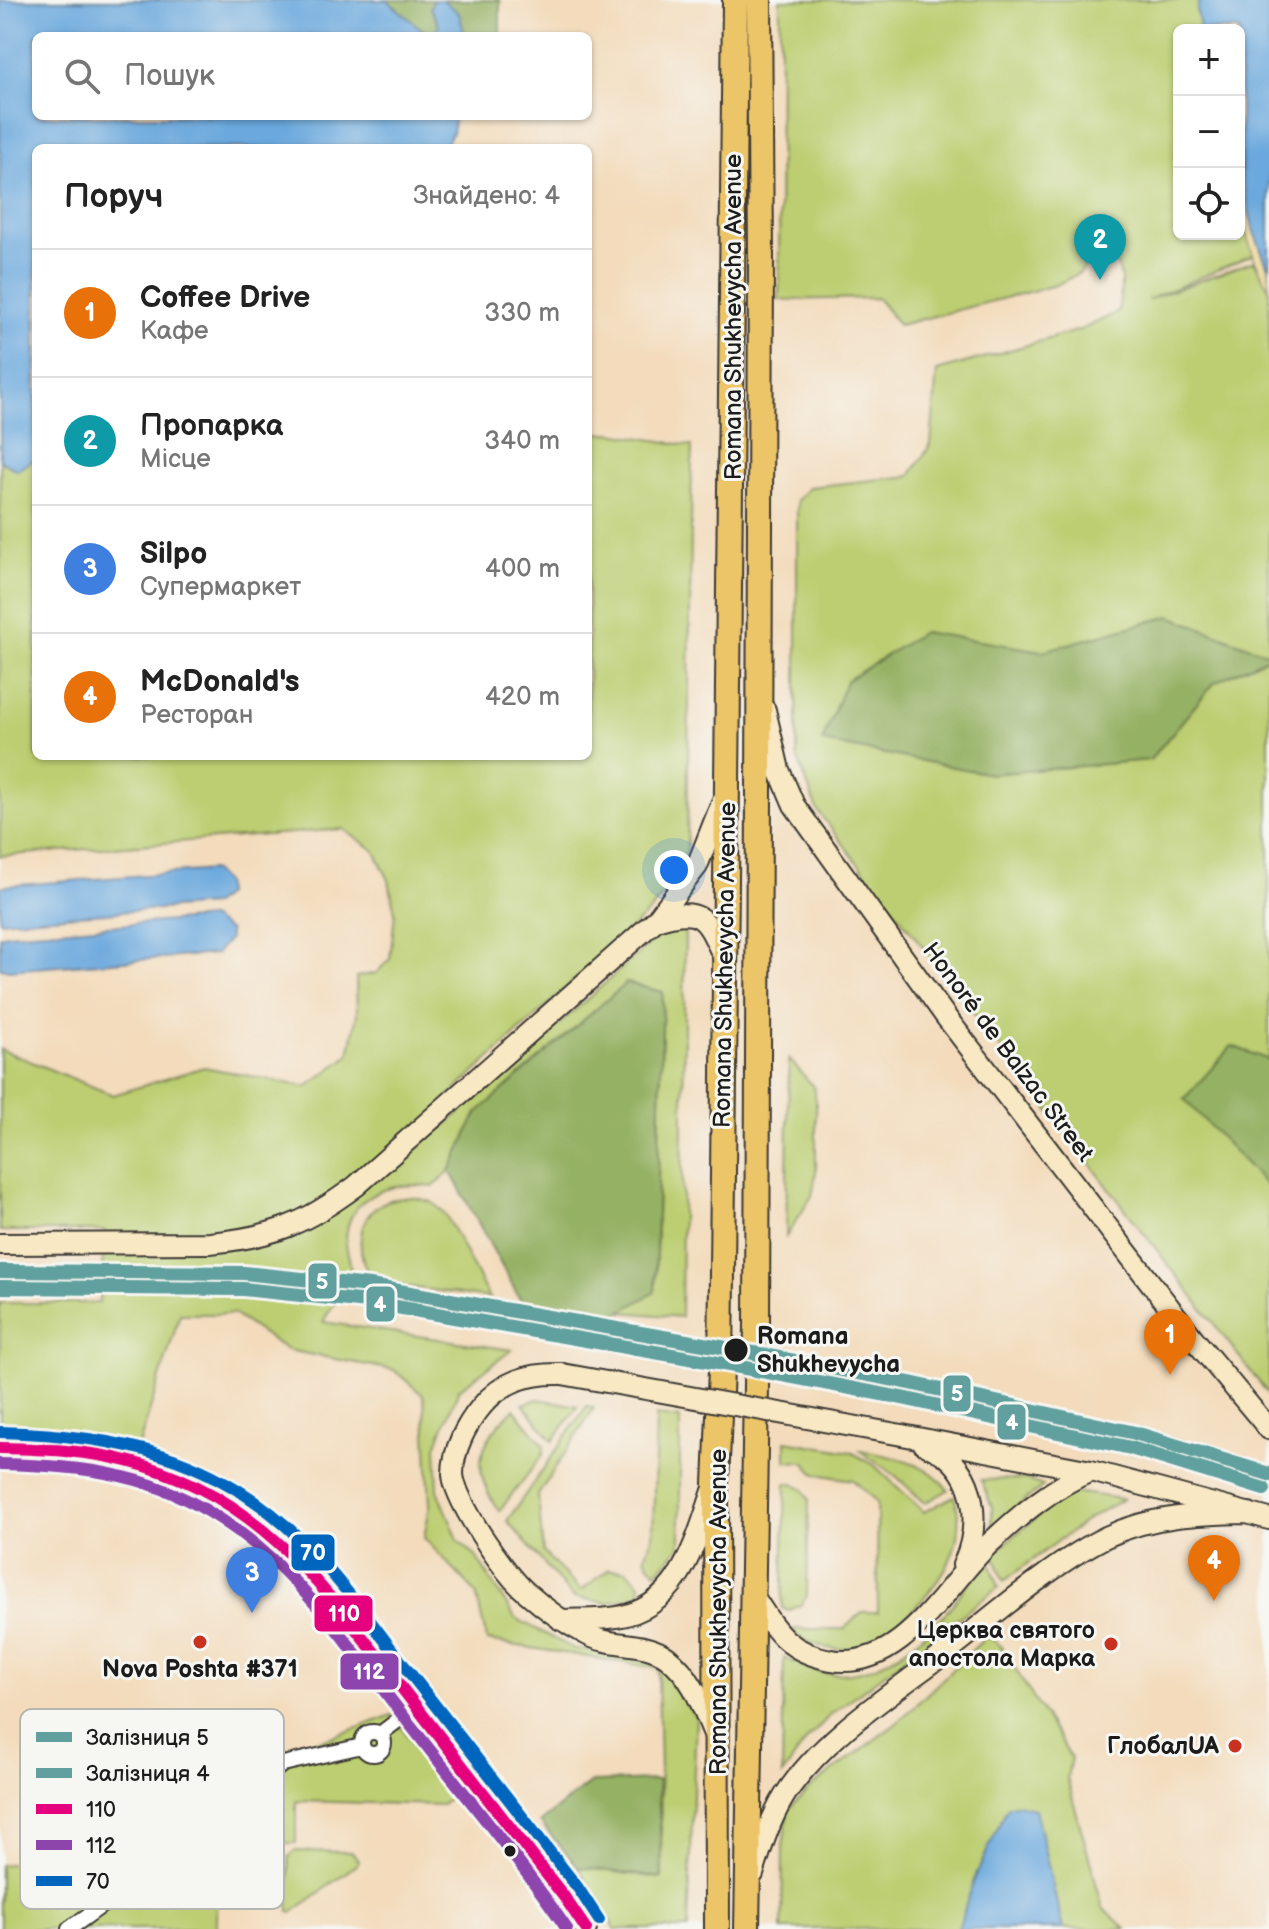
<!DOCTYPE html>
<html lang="uk">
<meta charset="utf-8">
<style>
body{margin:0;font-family:"Balsamiq Sans",sans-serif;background:#f2f2f2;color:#222}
.controls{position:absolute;right:24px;top:24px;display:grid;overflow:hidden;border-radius:12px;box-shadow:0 2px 6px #0004}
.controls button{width:72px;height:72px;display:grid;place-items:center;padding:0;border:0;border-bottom:2px solid #e0e0e0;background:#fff;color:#222;font:40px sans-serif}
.you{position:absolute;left:674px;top:870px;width:28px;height:28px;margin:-20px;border:6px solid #fff;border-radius:50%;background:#1a73e8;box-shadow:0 0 0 12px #1a73e833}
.badge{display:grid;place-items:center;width:52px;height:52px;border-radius:50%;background:#111827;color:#fff;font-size:26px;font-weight:700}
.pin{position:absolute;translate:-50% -66px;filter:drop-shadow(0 2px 4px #0008)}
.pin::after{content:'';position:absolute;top:42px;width:28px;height:24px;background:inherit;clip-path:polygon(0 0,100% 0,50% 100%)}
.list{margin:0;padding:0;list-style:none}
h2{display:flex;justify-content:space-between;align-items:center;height:104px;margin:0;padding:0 32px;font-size:34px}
h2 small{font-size:26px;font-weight:400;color:#767676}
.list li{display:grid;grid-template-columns:52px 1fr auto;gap:24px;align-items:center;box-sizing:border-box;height:128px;padding:0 32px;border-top:2px solid #e0e0e0}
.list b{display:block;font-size:30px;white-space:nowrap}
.list p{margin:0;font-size:26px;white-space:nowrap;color:#767676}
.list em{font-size:26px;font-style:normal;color:#767676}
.icon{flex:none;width:44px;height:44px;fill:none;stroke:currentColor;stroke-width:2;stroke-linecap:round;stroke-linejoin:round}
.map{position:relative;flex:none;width:1269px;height:1929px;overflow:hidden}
.search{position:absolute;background:#fff;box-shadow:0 2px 6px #0004;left:32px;top:32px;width:560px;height:88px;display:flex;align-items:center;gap:20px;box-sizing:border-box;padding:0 28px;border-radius:12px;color:#767676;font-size:30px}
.panel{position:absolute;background:#fff;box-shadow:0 2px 6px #0004;left:32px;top:144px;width:560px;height:616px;border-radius:12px}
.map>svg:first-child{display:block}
</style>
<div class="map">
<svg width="1269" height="1929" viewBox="0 0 1269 1929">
<rect width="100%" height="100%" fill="#f6f6f2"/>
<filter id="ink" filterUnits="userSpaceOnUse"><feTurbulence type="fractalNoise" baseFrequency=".0125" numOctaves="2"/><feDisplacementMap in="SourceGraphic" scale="16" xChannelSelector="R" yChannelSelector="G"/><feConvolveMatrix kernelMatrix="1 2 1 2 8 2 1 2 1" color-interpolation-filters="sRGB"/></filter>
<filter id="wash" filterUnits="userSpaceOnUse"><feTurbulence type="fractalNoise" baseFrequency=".006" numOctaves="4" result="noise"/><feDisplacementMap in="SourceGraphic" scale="32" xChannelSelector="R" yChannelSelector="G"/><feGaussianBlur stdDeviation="1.8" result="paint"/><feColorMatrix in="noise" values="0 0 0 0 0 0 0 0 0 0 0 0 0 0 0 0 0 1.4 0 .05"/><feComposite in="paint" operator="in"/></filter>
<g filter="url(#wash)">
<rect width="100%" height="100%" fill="#f3dbbb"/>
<path fill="#bcce71" stroke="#6c7546" stroke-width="2" d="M780,0H1200L1197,9L1200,30H1179V234H1239V164L1241,180L1262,251L1147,300L1254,261L1269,289V1395L817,810L797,756V500L809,487L910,476L931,444L937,371L1083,329L1118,312C1122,289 1128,253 1094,256L1080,273L1056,285L899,325L877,298L779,300Z
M611,433L692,446L687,851L669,888L649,912L450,1095L444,1127L669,926H685L681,1317L621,1312L655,1291L663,992L627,983L477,1113L450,1171L433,1187C393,1180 346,1194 346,1242C346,1251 352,1263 350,1272C345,1289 331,1307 323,1322L512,1350L459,1389L436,1446L438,1490L459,1542L475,1555L515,1618L574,1649L614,1653L659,1663L696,1718L688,1929H615L578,1867L662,1878L658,1668L487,1641L476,1593L424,1538L430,1505L424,1396L394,1370L287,1350L233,1314H180L138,1448L111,1441L0,1431V1303H99L105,1231H0V1049L113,1095L204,1067L307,1087L349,1055L357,1014L356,977L376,973L390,959L395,913L389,880L374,850L343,829L0,856V461L17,470L34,460L36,463V756H588V434Z
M789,1059L813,1086L816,1099V1174L812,1196L786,1237Z
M412,1197L432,1202L446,1215L489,1298L373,1282C356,1256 353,1216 387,1201C394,1198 404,1198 412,1197Z
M538,1399L578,1406L553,1441L523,1404Z
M587,1406L594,1408L538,1495L543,1552L581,1591L609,1569L627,1570L640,1584L641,1594L608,1603L573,1597L507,1521Z
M514,1409L544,1445L543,1455L499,1511C469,1468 478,1442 514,1409Z
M656,1416L680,1419V1547L657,1572L649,1565L645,1557L653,1535Z
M786,1441L851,1452L873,1464L924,1512L954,1496C961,1518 959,1541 949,1562C936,1589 887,1643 856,1648C831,1653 808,1644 788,1629H844L862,1612H878L877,1502L853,1480L815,1474L804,1462L786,1461Z
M859,1450C892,1457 928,1460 948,1490L925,1503L896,1476Z
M1025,1479L1043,1486L992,1527V1507L981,1480Z
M793,1483L803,1489L809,1499L807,1596L801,1605L788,1611L782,1608L786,1484Z
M1073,1492L1123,1499L1088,1519L1004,1581L993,1553L1064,1495Z
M988,1557L999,1587L830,1715L807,1740L782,1775L784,1657C796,1663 810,1671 824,1673C867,1680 910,1651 938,1621C957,1602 970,1577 988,1557Z
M988,1635L1002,1648L1071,1758L1067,1778L1103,1908L1126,1929H782L783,1846L788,1810L811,1787L897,1723Z
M392,1715L450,1791L449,1798L441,1805L296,1801V1843L217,1844L216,1929H0V1865C39,1859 61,1849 99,1867L100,1853H120L122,1765C166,1765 213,1763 257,1756C302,1748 349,1732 392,1715Z
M295,1851L352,1852L359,1860L357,1864L292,1913L289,1912V1857Z"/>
<path fill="#95b163" stroke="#586640" stroke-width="2" d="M387,0H434L430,7L439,25L436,33L426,34Z
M443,0H500V36H465L459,14Z
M1170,616L1269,654V657L1215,682L1150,760L990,774L822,742L846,681L923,632L1043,651Z
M626,983L663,992L655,1292L610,1318L579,1314L571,1321L564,1312L523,1305L450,1171L477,1113Z
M1232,1046L1269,1060V1188L1184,1099Z
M658,1780L662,1878L578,1867L540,1822L591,1782Z"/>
<path fill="#eeda9e" stroke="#857b5d" stroke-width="2" d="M1239,164L1254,232L1269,270V289C1245,245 1239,213 1239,164Z"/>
<path fill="#6ba8dd" stroke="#44627c" stroke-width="2" d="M0,0H387L427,34L435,33L439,25L430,7L434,0H443L459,13L465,36H36V116H455L452,133L444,148H36V463L33,460L17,470L0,461Z
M1200,0H1269V270L1254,232L1241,180L1239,30H1200L1197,9Z
M212,870L225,883V895L213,905L0,921V887L4,886Z
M210,918L229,931V939L216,954L9,970L0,968V936L6,934Z
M1018,1804L1035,1809L1063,1929H958L974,1880L1003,1816L1008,1807Z"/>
</g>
<g filter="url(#ink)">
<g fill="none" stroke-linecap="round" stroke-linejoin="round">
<g stroke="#3c3934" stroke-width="18">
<path id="street" d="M362 1743a11 11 0 1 1 22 0a11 11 0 1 1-22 0Z
M380,1734L401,1718
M69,1929L140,1878L189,1836L283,1764L362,1746"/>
</g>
<g stroke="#3c3934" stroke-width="24">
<path id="secondary" d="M765,710L779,770L794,805L946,1017L1193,1338L1269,1429
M656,920C704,905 706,919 725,960
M0,1244L210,1243C273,1237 305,1224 356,1186L656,920L697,866L723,800
M562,1374C529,1373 502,1381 481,1407C466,1425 453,1450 453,1474C454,1500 505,1574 526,1592C544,1608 564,1623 586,1634C610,1648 644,1640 667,1657C693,1677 702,1706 714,1734
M902,1435L1091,1471L1269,1519
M924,1444C931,1448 940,1451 946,1456C979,1482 979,1531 963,1565
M0,1448C35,1449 69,1450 104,1456C162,1465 225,1496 269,1533C299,1557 324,1590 348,1619L565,1898L586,1929
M754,1597C776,1631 787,1652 831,1660C903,1672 946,1584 991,1542C1021,1514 1053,1487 1091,1471
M561,1620C579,1619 600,1620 617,1617C680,1607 695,1543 713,1491
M753,1874C761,1848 770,1819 785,1795C822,1737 899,1689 953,1647C999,1611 1055,1562 1106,1537C1152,1515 1200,1514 1249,1513"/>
</g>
<g stroke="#3c3934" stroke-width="28">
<path id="primary" d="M717,1929L716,1483L721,1370L735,0
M747,1929L757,1326L761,257L759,0"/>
</g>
<use href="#street" stroke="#fff" stroke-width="14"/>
<use href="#secondary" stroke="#f8e8c3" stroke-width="20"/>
<use href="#primary" stroke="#edc569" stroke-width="24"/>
<g stroke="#3c3934" stroke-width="24" stroke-linecap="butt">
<path id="secondary-bridge" d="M562,1374L902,1435"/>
</g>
<use href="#secondary-bridge" stroke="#f8e8c3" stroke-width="20"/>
<g stroke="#f6f6f2" stroke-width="18">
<path id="bus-1" d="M0,1448C42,1449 85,1450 127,1461C258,1493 323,1586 401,1687C456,1757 510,1828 565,1898L586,1929"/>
</g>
<g stroke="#f6f6f2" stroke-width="18">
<path id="bus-2" d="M0,1464C40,1465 81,1467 120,1476C258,1507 331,1623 412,1727C464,1794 519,1859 567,1929"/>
</g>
<g stroke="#f6f6f2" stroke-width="18">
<path id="bus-3" d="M0,1432C117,1435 215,1455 301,1540C343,1582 377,1631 413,1677C468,1747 523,1818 578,1888L599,1920"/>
</g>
<use href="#bus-1" stroke="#e5007d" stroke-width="12"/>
<use href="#bus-2" stroke="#8e44ad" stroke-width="12"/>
<use href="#bus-3" stroke="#0065bd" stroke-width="12"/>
<g stroke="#f6f6f2" stroke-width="20">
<path id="rail-1" d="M0,1271L244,1273L370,1286L738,1350L910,1383L1135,1433L1269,1474"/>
</g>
<g stroke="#f6f6f2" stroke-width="20">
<path id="rail-2" d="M0,1287L243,1289L368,1302L735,1366L907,1399L1131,1448L1264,1489"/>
</g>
<use href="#rail-1" stroke="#61a09e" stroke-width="14"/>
<use href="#rail-2" stroke="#61a09e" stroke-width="14"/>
</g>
</g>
<g fill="#1c1c1c" stroke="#f6f6f2" stroke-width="3">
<circle cx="736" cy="1350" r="13"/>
<circle cx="510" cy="1851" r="7"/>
</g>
<g fill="#c8321e" stroke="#f6f6f2" stroke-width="3">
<circle cx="200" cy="1642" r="8"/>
<circle cx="1111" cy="1644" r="8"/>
<circle cx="1235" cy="1746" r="8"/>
</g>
<g text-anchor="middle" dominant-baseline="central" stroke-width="6" stroke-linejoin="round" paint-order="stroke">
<g font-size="24" fill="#1c1c1c" stroke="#f6f6f2">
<text transform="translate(733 317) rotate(-90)">Romana Shukhevycha Avenue</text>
<text transform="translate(725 965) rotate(-89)">Romana Shukhevycha Avenue</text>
<text transform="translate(1008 1052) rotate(53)">Honoré de Balzac Street</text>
<text transform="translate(718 1612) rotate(-90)">Romana Shukhevycha Avenue</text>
</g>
<g font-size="24" font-weight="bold" fill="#1c1c1c" stroke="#f6f6f2" text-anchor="start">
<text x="757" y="1336">Romana<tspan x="757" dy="28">Shukhevycha</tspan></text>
</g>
<g font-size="24" font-weight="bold" fill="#1c1c1c" stroke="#f6f6f2" text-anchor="end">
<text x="1095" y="1630">Церква святого<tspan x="1095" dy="28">апостола Марка</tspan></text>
<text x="200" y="1669" text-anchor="middle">Nova Poshta #371</text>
<text x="1219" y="1746">ГлобалUA</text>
</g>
</g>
<rect x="20" y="1709" width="264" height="200" rx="12" fill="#f6f6f2" stroke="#b5b5b2" stroke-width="2"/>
<rect x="36" y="1732" width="36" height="10" fill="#61a09e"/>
<rect x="36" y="1768" width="36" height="10" fill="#61a09e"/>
<rect x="36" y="1804" width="36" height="10" fill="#e5007d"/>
<rect x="36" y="1840" width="36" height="10" fill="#8e44ad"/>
<rect x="36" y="1876" width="36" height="10" fill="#0065bd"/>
<g font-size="22" fill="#1c1c1c">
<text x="86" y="1745">Залізниця 5</text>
<text x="86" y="1781">Залізниця 4</text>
<text x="86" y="1817">110</text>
<text x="86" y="1853">112</text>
<text x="86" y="1889">70</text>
</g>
<g stroke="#f6f6f2" stroke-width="3">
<rect x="307" y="1262" width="31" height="38" rx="8" fill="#61a09e"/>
<rect x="365" y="1285" width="31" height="38" rx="8" fill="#61a09e"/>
<rect x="942" y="1374" width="30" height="39" rx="8" fill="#61a09e"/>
<rect x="996" y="1403" width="31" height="38" rx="8" fill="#61a09e"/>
<rect x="290" y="1533" width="46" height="39" rx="8" fill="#0065bd"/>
<rect x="313" y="1594" width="61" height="39" rx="8" fill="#e5007d"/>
<rect x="339" y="1652" width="61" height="39" rx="8" fill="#8e44ad"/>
</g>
<g font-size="22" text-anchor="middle" font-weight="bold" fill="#fff">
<text x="322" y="1289">5</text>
<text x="380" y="1312">4</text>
<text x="957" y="1401">5</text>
<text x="1012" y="1430">4</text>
<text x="313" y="1560">70</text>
<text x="344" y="1621">110</text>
<text x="369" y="1679">112</text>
</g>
</svg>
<div class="controls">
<button>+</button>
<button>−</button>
<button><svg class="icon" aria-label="locate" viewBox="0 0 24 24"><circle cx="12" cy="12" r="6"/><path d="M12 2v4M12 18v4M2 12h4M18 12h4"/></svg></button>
</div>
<div class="you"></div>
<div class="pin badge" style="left:1170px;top:1375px;background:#e8710a">1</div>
<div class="pin badge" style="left:1100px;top:280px;background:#0f9aa8">2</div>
<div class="pin badge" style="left:252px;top:1613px;background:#3f7fe0">3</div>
<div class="pin badge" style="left:1214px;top:1601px;background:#e8710a">4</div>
<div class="search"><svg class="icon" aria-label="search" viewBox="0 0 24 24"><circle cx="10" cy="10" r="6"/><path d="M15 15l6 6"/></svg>Пошук</div>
<section class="panel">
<h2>Поруч<small>Знайдено: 4</small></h2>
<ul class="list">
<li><span class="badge" style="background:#e8710a">1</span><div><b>Coffee Drive</b><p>Кафе</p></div><em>330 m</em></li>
<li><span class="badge" style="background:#0f9aa8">2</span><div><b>Пропарка</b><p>Місце</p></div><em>340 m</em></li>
<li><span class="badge" style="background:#3f7fe0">3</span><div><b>Silpo</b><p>Супермаркет</p></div><em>400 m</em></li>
<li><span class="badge" style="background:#e8710a">4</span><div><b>McDonald's</b><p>Ресторан</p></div><em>420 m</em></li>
</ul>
</section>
</div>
